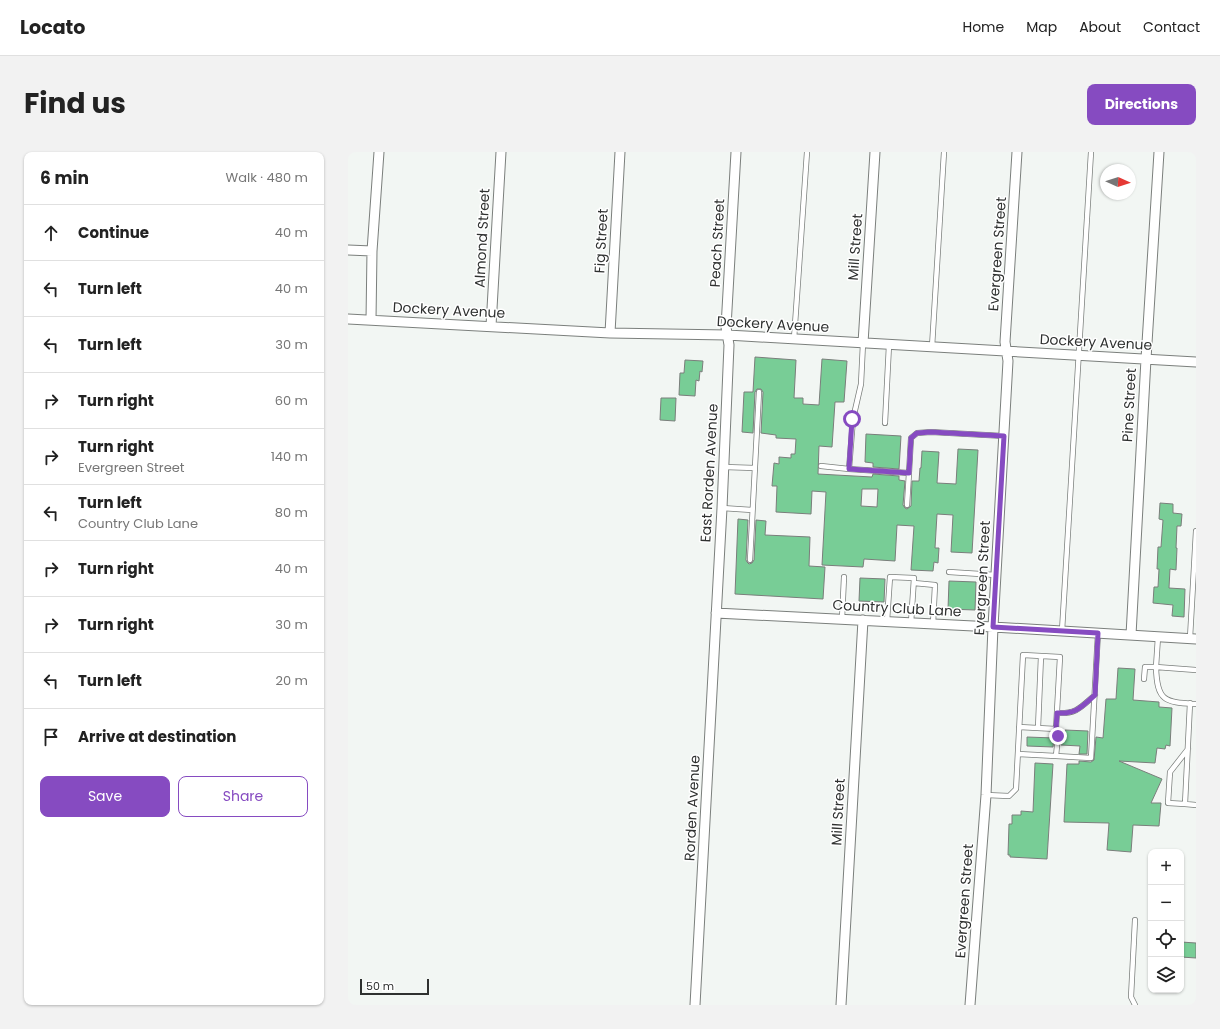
<!DOCTYPE html>
<meta charset="utf-8">
<style>
body{margin:0;font-family:Poppins,sans-serif;background:#f2f2f2;color:#222}
.controls{position:absolute;right:12px;bottom:12px;display:grid;overflow:hidden;border-radius:8px;box-shadow:0 1px 3px #0004}
.controls button{width:36px;height:36px;display:grid;place-items:center;padding:0;border:0;border-bottom:1px solid #e0e0e0;background:#fff;color:#222;font:20px sans-serif}
.compass{position:absolute;left:752px;top:12px;width:36px;height:36px;border-radius:50%;background:#fff;box-shadow:0 1px 3px #0004;rotate:93deg}
.scale{position:absolute;left:12px;bottom:10px;width:69px;box-sizing:border-box;padding-left:4px;border:2px solid #2f3130;border-top:0;font-size:11px;line-height:14px;white-space:nowrap;color:#2f3130;-webkit-text-stroke:3px #fff;paint-order:stroke}
.stop{position:absolute;width:12px;height:12px;margin:-9px;border:3px solid #864bc1;border-radius:50%;background:#fff}
.stop.end{background:#864bc1;border-color:#fff;box-shadow:0 1px 4px #0008}
.list{margin:0;padding:0;list-style:none}
h2{display:flex;justify-content:space-between;align-items:center;height:52px;margin:0;padding:0 16px;font-size:17px}
h2 small{font-size:13px;font-weight:400;color:#767676}
.list li{display:grid;grid-template-columns:26px 1fr auto;gap:12px;align-items:center;box-sizing:border-box;height:56px;padding:0 16px;border-top:1px solid #e0e0e0}
.list b{display:block;font-size:15px;white-space:nowrap}
.list p{margin:0;font-size:13px;white-space:nowrap;color:#767676}
.list em{font-size:13px;font-style:normal;color:#767676}
.actions{display:flex;gap:8px;padding:12px 16px}
.actions a{flex:1;padding:9px 0;border:1px solid #864bc1;border-radius:8px;text-align:center;font-size:14px;color:#864bc1}
.actions .main{background:#864bc1;color:#fff}
.icon{flex:none;width:22px;height:22px;fill:none;stroke:currentColor;stroke-width:2;stroke-linecap:round;stroke-linejoin:round}
.map{position:relative;flex:none;width:848px;height:853px;overflow:hidden;border-radius:8px}
header{display:flex;align-items:center;gap:24px;box-sizing:border-box;height:56px;padding:0 20px;background:#fff;border-bottom:1px solid #e0e0e0}
header strong{font-size:19px}
nav{display:flex;gap:22px;margin-inline-start:auto;font-size:14px}
.intro{display:flex;align-items:center;justify-content:space-between;box-sizing:border-box;height:96px;padding:0 24px}
h1{margin:0;font-size:28px}
.button{padding:10px 18px;border-radius:8px;background:#864bc1;color:#fff;font-size:14px;font-weight:700}
main{display:flex;gap:24px;padding:0 24px}
aside{flex:1;background:#fff;border-radius:8px;box-shadow:0 1px 3px #0004}
.map>svg:first-child{display:block}
</style>
<header>
<strong>Locato</strong>
<nav><a>Home</a><a>Map</a><a>About</a><a>Contact</a></nav>
</header>
<div class="intro"><h1>Find us</h1><a class="button">Directions</a></div>
<main>
<aside>
<h2>6 min<small>Walk · 480 m</small></h2>
<ul class="list">
<li><svg class="icon" aria-label="ahead" viewBox="0 0 24 24"><path d="M12 20V5M6 11l6-6 6 6"/></svg><div><b>Continue</b></div><em>40 m</em></li>
<li><svg class="icon" aria-label="left" viewBox="0 0 24 24"><path d="M17 20v-9H6M10 6l-5 5 5 5"/></svg><div><b>Turn left</b></div><em>40 m</em></li>
<li><svg class="icon" aria-label="left" viewBox="0 0 24 24"><path d="M17 20v-9H6M10 6l-5 5 5 5"/></svg><div><b>Turn left</b></div><em>30 m</em></li>
<li><svg class="icon" aria-label="right" viewBox="0 0 24 24"><path d="M7 20v-9h11M14 6l5 5-5 5"/></svg><div><b>Turn right</b></div><em>60 m</em></li>
<li><svg class="icon" aria-label="right" viewBox="0 0 24 24"><path d="M7 20v-9h11M14 6l5 5-5 5"/></svg><div><b>Turn right</b><p>Evergreen Street</p></div><em>140 m</em></li>
<li><svg class="icon" aria-label="left" viewBox="0 0 24 24"><path d="M17 20v-9H6M10 6l-5 5 5 5"/></svg><div><b>Turn left</b><p>Country Club Lane</p></div><em>80 m</em></li>
<li><svg class="icon" aria-label="right" viewBox="0 0 24 24"><path d="M7 20v-9h11M14 6l5 5-5 5"/></svg><div><b>Turn right</b></div><em>40 m</em></li>
<li><svg class="icon" aria-label="right" viewBox="0 0 24 24"><path d="M7 20v-9h11M14 6l5 5-5 5"/></svg><div><b>Turn right</b></div><em>30 m</em></li>
<li><svg class="icon" aria-label="left" viewBox="0 0 24 24"><path d="M17 20v-9H6M10 6l-5 5 5 5"/></svg><div><b>Turn left</b></div><em>20 m</em></li>
<li><svg class="icon" aria-label="arrive" viewBox="0 0 24 24"><path d="M6 21V4h12l-3 4 3 4H6"/></svg><div><b>Arrive at destination</b></div></li>
</ul>
<div class="actions"><a class="main">Save</a><a>Share</a></div>
</aside>
<div class="map">
<svg width="848" height="853" viewBox="0 0 848 853">
<rect width="100%" height="100%" fill="#f2f6f3"/>
<path fill="#78cd96" stroke="#7a7e7b" fill-rule="evenodd" d="M407,205L448,208L446,246H455V252L471,253L474,207L499,209L496,250H487L484,295L471,294L470,322L524,325L525,322L551,324V328L557,329L555,353L557,356L559,357L563,354L564,329H571L572,316H573L574,299L591,300L589,331L608,332L610,297L630,298L624,401L603,400L605,363L589,362L587,396H591L590,411L586,410L585,419L563,418L566,374L549,373L547,409L516,407L515,415L474,413L478,340L464,339L463,362L428,360L429,334H424L426,311L431,312V305L443,306V302H447L448,287L428,286V283L413,281L415,240L413,237H409L407,240L405,281L394,280L396,240H405ZM514,337H530L529,355L513,354Z
M337,208L355,209L354,220L352,219L351,229L348,228L347,244L331,243L332,221H336Z
M313,246H328L327,269L312,268Z
M518,282L553,284L551,317L525,315V311L517,310Z
M812,351L825,352V361L834,362L833,374H829L828,396H829L828,418L822,417L821,436L837,437L836,465L824,464L825,453L805,451L806,435H810L811,417H809L810,395H813L815,368L811,367Z
M390,367L400,368L398,408L399,410L401,412L404,411L406,408L408,368L418,369L417,383L462,385L461,414L477,415L475,447L387,442Z
M512,426L537,427L536,450L511,449Z
M601,429L628,430L627,458L600,457Z
M770,516L787,517L785,548L811,550V555L824,556L822,594L818,593L817,597L809,596L807,611L771,609L814,627L803,651H813L811,674L785,673L783,700L759,698L761,671L716,670L719,612H731V609L743,610L746,608L748,585L755,586L758,547H768Z
M717,578L740,579L739,602H731L732,594L713,593L714,586H716Z
M679,585L706,586L705,595L679,594Z
M687,611L705,612L699,707L662,705V703H660L661,672H664V663H673V659L685,660Z
M833,790L848,791V806L833,805Z"/>
<g fill="none" stroke-linecap="round" stroke-linejoin="round">
<g stroke="#7b7f7c" stroke-width="6">
<path id="lane" d="M446,187L459,0
M584,195L596,0
M537,271L541,193
M473,314L501,317L505,267L513,232L515,191
M376,315L407,316
M501,317L561,321L563,286L569,281L583,280L656,284
M559,353L561,321
M374,356L404,358
M402,408L411,240
M601,420L648,423
M566,431L587,433L585,472
M494,467L496,425
M539,469L542,425L566,426L563,471
M714,479L743,0
M810,485L808,515L848,518
M842,486L848,379
M796,527L797,515H808C809,550 817,550 848,552
M842,551L837,652L848,653
M709,561C729,562 733,555 747,543
M671,575L708,577
M690,576L693,504
M670,602L708,604
M638,643L661,644L668,637L675,503L712,505L708,577L710,584L708,604L743,606L750,481
M837,652L820,651L822,620L840,597
M787,768L783,845L787,853"/>
</g>
<g stroke="#7b7f7c" stroke-width="11">
<path id="street" d="M0,98L24,99
M0,167L262,181L379,183L848,210
M23,168L24,99L31,0
M143,174L153,0
M262,181L272,0
M515,191L527,0
M368,461L645,475L848,487
M783,483L798,207L811,0
M347,853L374,356L381,193L378,175L388,0
M493,853L515,468
M622,853L638,643L645,475L660,209L657,190L669,0"/>
</g>
<use href="#lane" stroke="#fff" stroke-width="4.5"/>
<use href="#street" stroke="#fff" stroke-width="9"/>
</g>
<g fill="none" stroke-linecap="round" stroke-linejoin="round">
<path stroke="#864bc1" stroke-width="5" d="M504,267L501,317L561,321L563,286L569,281L583,280L656,284L645,475L750,481L747,543C733,555 729,562 709,561L708,577L710,584"/>
</g>
<g text-anchor="middle" dominant-baseline="central" stroke-width="3" stroke-linejoin="round" paint-order="stroke">
<g font-size="14" fill="#2f3130" stroke="#fff">
<text transform="translate(134 86) rotate(-87)">Almond Street</text>
<text transform="translate(253 89) rotate(-87)">Fig Street</text>
<text transform="translate(369 91) rotate(-87)">Peach Street</text>
<text transform="translate(507 95) rotate(-86)">Mill Street</text>
<text transform="translate(649 102) rotate(-86)">Evergreen Street</text>
<text transform="translate(101 158) rotate(3)">Dockery Avenue</text>
<text transform="translate(425 172) rotate(3)">Dockery Avenue</text>
<text transform="translate(748 190) rotate(3)">Dockery Avenue</text>
<text transform="translate(781 253) rotate(-87)">Pine Street</text>
<text transform="translate(361 321) rotate(-87)">East Rorden Avenue</text>
<text transform="translate(634 426) rotate(-87)">Evergreen Street</text>
<text transform="translate(549 456) rotate(3)">Country Club Lane</text>
<text transform="translate(344 656) rotate(-87)">Rorden Avenue</text>
<text transform="translate(490 660) rotate(-87)">Mill Street</text>
<text transform="translate(616 749) rotate(-86)">Evergreen Street</text>
</g>
</g>
</svg>
<div class="controls">
<button>+</button>
<button>−</button>
<button><svg class="icon" aria-label="locate" viewBox="0 0 24 24"><circle cx="12" cy="12" r="6"/><path d="M12 2v4M12 18v4M2 12h4M18 12h4"/></svg></button>
<button><svg class="icon" aria-label="layers" viewBox="0 0 24 24"><path d="M12 4l9 5-9 5-9-5zM3 14l9 5 9-5"/></svg></button>
</div>
<svg class="compass" viewBox="-18 -18 36 36"><path d="M0-13l5 13h-10z" fill="#e53935"/><path d="M0 13l5-13h-10z" fill="#767676"/></svg>
<div class="scale">50 m</div>
<div class="stop" style="left:504px;top:267px"></div>
<div class="stop end" style="left:710px;top:584px"></div>
</div>
</main>
